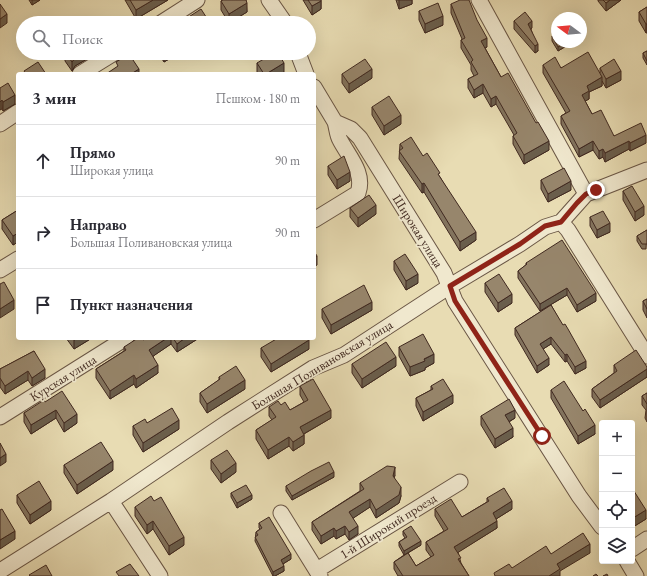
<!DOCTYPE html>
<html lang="ru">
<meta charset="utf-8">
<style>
body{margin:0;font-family:"EB Garamond",serif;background:#f2f2f3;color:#2b2b33}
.controls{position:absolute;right:12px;bottom:12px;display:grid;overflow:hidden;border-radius:4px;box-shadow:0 4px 16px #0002}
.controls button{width:36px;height:36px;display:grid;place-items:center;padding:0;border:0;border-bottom:1px solid #e1e1e2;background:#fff;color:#2b2b33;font:20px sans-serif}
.compass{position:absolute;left:551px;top:12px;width:36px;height:36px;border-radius:50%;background:#fff;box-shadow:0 4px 16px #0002;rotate:286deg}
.stop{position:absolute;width:12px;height:12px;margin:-9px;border:3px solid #8f2418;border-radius:50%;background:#fff}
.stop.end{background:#8f2418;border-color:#fff;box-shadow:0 1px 4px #0008}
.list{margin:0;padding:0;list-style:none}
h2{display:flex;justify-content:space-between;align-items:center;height:52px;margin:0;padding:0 16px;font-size:17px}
h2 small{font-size:13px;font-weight:400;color:#7c7c81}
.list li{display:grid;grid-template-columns:26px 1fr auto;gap:12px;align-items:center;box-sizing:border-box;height:72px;padding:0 16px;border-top:1px solid #e1e1e2}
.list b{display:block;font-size:15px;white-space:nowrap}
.list p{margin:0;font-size:13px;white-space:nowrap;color:#7c7c81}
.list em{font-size:13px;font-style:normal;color:#7c7c81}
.icon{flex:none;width:22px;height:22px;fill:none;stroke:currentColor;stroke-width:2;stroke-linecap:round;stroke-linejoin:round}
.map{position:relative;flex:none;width:647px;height:576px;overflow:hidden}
.search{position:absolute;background:#fff;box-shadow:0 4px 16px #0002;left:16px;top:16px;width:300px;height:44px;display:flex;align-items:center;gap:10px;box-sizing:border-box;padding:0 14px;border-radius:22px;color:#7c7c81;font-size:15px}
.panel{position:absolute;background:#fff;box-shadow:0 4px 16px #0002;left:16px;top:72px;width:300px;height:268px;border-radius:4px}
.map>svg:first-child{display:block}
</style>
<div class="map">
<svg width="647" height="576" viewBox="0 0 647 576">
<rect width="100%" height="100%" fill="#e8dcb3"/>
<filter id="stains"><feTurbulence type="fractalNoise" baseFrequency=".005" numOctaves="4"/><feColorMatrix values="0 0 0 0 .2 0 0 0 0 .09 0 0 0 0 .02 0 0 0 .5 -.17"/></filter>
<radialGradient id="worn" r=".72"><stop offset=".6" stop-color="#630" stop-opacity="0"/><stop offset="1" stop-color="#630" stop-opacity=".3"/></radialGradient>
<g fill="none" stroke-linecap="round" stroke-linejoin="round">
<g stroke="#6a5645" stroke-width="17">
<path id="minor" d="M269,0L285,23
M479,0L586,194
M161,23L197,0
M298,53L306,74
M80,74L114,53
M314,87L335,122L351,129L360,138L444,273L455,301L579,496L602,527
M0,124L18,112
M314,220L358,193C365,173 349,157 340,140C337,135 337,128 335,122
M561,222L568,230L647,356
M0,270L18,259
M0,417L126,338
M111,501L160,576
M281,513L320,576
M632,549L647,539
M627,561L636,576
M317,570L460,482
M0,571L111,501L228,422L313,368L344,355L450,286L520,244L545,227L561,222L586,194L647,170"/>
</g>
<use href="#minor" stroke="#f0e8ce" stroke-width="15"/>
</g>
<path fill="#82735d" stroke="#402920" d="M29,0H40L32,5Z
M125,0H168L136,19Z
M222,0H246L247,12L229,23L221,10V1Z
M303,0H321V9L312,15Z
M396,0H412V4L399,9Z
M598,0H621L606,11L598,1Z
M451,4L487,47L485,48L501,77L549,150L524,164L513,144V136L514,135L496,104L491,107L483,93L474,98L468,88V79L474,76L471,70V65L461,48V40L462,39L451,13Z
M647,7L646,33L639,21V12Z
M419,11L443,25L425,33L419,20Z
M514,21L532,28L531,29L538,51L535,53L514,29Z
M552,36L568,42V45L558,51L552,41Z
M647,51V65L643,58V53Z
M65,53H87V59L75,66L72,71L65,61Z
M158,53H179L164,62Z
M257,63L284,72L280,74H258L257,72Z
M543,65L600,73V68L621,80L606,88L602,81V86L589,92V99L585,101L592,114L614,136L646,143L630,151L629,149L605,162L603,157L599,159L593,150L579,157L561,124V116L566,113L543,73Z
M342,74L372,78L349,93L342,83Z
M0,88L15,104L3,111L2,109Z
M372,107L401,124L384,135L372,115Z
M400,144L423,156L440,177L476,240L460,251L424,192L422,193L399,159Z
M328,166L350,181L337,189L328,175Z
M541,180L571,190L548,202L541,189Z
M623,191L644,215L635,221L623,200Z
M350,208L376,214L358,227L350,217Z
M18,210V242L13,245L2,229V220Z
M590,217L610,232L597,238L590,226Z
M647,230L646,249H642L637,241V236Z
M394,261L418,283L406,290L394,270Z
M526,263L596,301L577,312L567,295L540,311L518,278V271L526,265Z
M485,283L512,303L498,312L485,292Z
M647,299V318L643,310V301Z
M551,305L586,368L575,374L567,361L565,362L551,344L543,349L549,365L537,373L515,335V328Z
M322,309L372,310L331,334L322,318Z
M66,338H92L74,349Z
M147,338H199L177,352L171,344L153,356L158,373L136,388L134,384L110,399L96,378V369L124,351V347L143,340Z
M399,347L434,363L425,368V370L410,376L399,356Z
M261,348L309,349L271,372L261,357Z
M34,351L45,378L32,386L28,380L5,394L0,387V369Z
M352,364L396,366L362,388L352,373Z
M614,365L647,367V377L600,408L592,397V389L614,373Z
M219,377L245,389L207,413L200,402V393L219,380Z
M300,386L331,418L304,434V444L293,451L289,446L268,459L256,439V430L272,420L269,416V407L281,405L290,410L304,402L300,395Z
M431,386L453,403L423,421L416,406V398L431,390Z
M551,390L583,411L595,434L578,444L551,398Z
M647,393V422L645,418L646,410L642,405V396Z
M45,402L77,423L64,432L56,418L31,434L24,422V413Z
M481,416L515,418L509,422L513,437L495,448L481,425Z
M147,423L179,429L143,452L133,435V426Z
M211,460L236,472L221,483L211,469Z
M64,465L113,470L77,494L64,473Z
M602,468V479L601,478V469Z
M395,475L394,478L401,496L399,503L376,518L370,507L353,518L358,534L349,540L345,534L336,539L334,536L321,544L312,530V522L360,491V483Z
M334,477L292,500L286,491V486Z
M632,488L646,519L633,527L632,526Z
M231,493L252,499L237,508L231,497Z
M17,495L51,510L30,524L17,503Z
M487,498L512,509L496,519L497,528L458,552L461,563L469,576H398L394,569V562L404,555L399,546V542L405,538L403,535V531L421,545L408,553L416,566L431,557L426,550V542L444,531L435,516V509L462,517L487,502Z
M135,507L184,545L169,555L153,529L147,534L135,516Z
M259,523L291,559L283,564L284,571L275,576H273L255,541L256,532L260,529L259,528Z"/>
<path fill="#6a5e4c" stroke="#402920" d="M32,0H40L32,5Z
M153,0H168L136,19V10Z
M399,0H412V4L399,9Z
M610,0H621L606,11V3Z
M321,1V9L312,15V6Z
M247,3V12L229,23V14Z
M7,14V23L0,28V19Z
M443,16V25L425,33V24Z
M532,21V28L528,31V24Z
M646,24H647V33H646Z
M487,38V47L481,50V41Z
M566,42H568V45L558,51V47Z
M538,44V51L535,53V46Z
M83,53H87V59L75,66L72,71V62L75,58Z
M165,53H179L164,62V54Z
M284,63V72L280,74H266Z
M139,69V74H131Z
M372,69V78L349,93V84Z
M621,71V80L606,88V79Z
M602,77V86L589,92V99L582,103V95L587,86Z
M483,84V93L474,98V90Z
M15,95V104L3,111V102Z
M496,96V104L491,107V99Z
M2,100V109L0,110V102Z
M401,115V124L384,135V126Z
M646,135V143L630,151V143Z
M549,141V150L524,164V155Z
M593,141V150L579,157V149Z
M629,141V149L605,162V153Z
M603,149V157L599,159V151Z
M350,172V181L337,189V180Z
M571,181V190L548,202V194Z
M424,183V192L422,193V184Z
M376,205V214L358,227V218Z
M644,206V215L635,221V212Z
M610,223V232L597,238V230Z
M476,232V240L460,251V242Z
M18,233V242L13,245V236Z
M317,256V265L314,267V258Z
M418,274V283L406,290V281Z
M567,288V295L540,311V304Z
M596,293V301L577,312V305Z
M512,294V303L498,312V303Z
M14,300V309L0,318V309Z
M372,302V310L331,334V325Z
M551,337V344L540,351V344Z
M78,338H92L74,349V340Z
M167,338H171V344L149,359V350Z
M185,338H199L177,352V344Z
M309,340V349L271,372V364Z
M434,354V363L425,368V370L410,376V367Z
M567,354V361L565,362V355Z
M396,357V366L362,388V379Z
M549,358V365L537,373V366Z
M586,361V368L575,374V367Z
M158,365V373L136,388V379Z
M45,369V378L32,386V378Z
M647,369V377L600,408V400Z
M28,371V380L5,394V386Z
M134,375V384L110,399V391Z
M245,380V389L207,413V404Z
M453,395V403L423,421V412Z
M56,410V418L31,434V425Z
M331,410V418L300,436V427Z
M515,410V418L505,424V415Z
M77,414V423L64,432V423Z
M179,420V429L143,452V443Z
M595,425V434L578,444V436Z
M513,428V437L495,448V439Z
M304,435V444L293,451V442Z
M289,437V446L268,459V450Z
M6,454V462L0,466V458Z
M113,461V470L77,494V485Z
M236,463V472L221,483V474Z
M395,467V475L393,484V476Z
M334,472V477L292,500V496Z
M401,487V496L399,503L376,518V510Z
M252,495V499L237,508V503Z
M370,499V507L349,521V512Z
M51,501V510L30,524V515Z
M512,501V509L493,521V513Z
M646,510V519L633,527V518Z
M153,521V529L147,534V525Z
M497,521V528L454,555V547Z
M345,526V534L336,539V531Z
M358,526V534L349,540V532Z
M334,528V536L321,544V536Z
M15,531V539L0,549V540Z
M184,537V545L169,555V546Z
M421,541V545L404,555V551Z
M590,544V553L560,571V576H549L557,564Z
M291,554V559L281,565V560Z
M284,566V571L275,576H273V572Z"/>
<path fill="#97866c" stroke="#402920" d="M130,0H153L136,10Z
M223,0H246L247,3L229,14L221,1Z
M308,0H321V1L312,6Z
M460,0H469L477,20L487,38L481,41L501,77L508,73L536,123L538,122L549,141L524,155L513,136L517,133L496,96L491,99L483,84L474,90L468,79L478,74L471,62L473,60L461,40L465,38L451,4Z
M603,0H610L606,3Z
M438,3L443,16L425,24L419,11Z
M0,4L7,14L0,19Z
M647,7V24H646L639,12Z
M201,9L210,23H184L186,22L184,20Z
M525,12L532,21L528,24L538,44L535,46L514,21Z
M101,20L103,23H97Z
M557,33V42H566L558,47L552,36Z
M647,51V61L643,53Z
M588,52L602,77L587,86L589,91L582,95L592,114L601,110L614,136L641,123L646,135L630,143L629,141L605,153L603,149L599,151L593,141L579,149L561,116L570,111L543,65L555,57L561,68Z
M66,53H83L75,58L72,62Z
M274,53H278L284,63L266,74H264L257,63Z
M129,54L139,69L131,74H106L118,66L116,62Z
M365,59L372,69L349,84L342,74Z
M614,59L621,71L606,79L600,68Z
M38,62L46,74H26L24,71Z
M8,83L15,95L3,102L2,100L0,102V88Z
M389,96L401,115L384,126L372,107Z
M411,137L423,156L427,153L440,173L438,174L476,232L460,242L424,183L422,184L399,151L403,148L400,144Z
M344,156L350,172L337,180L328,166Z
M564,168L571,181L548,194L541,180Z
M632,186L644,206L635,212L623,191Z
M369,195L376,205L358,218L350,208Z
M18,210V233L13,236L2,220Z
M603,211L610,223L597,230L590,217Z
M647,230V244H642L637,236Z
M562,240L596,293L577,305L567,288L540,304L518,271L527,264L526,263Z
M314,251L317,256L314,258Z
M405,254L418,274L406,281L394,261Z
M499,274L512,294L498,303L485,283Z
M4,282L14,300L0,309V284Z
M364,285L372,302L331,325L322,309Z
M647,299V309L643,301Z
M551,305L563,325L565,324L568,329L586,361L575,367L567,354L565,355L551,337L540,344L549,358L537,366L515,328Z
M423,334L434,354L424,359L425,361L410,367L399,347Z
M72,338H78L74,340Z
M138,338H142L143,340L147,338H167L149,350L158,365L136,379L134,375L110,391L96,369L126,350L124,347Z
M173,338H185L177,344Z
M278,338H307L309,340L271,364L261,348Z
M386,342L396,357L362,379L352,364Z
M636,350L647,367V369L600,400L592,389L617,371L614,365Z
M34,351L45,369L32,378L28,371L5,386L0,378V369Z
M236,366L245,380L207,404L200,393L220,379L219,377Z
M313,379L331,410L300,427L304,435L293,442L289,437L268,450L256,430L276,417L269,407L278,401L281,405L285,402L290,410L308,400L300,386Z
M443,379L453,395L423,412L416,398L433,389L431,386Z
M564,381L583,411L585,409L595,425L578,436L551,390Z
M62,391L77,414L64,423L56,410L31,425L24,413L44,400L45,402Z
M647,393V404L642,396Z
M509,399L515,410L505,415L513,428L495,439L481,416Z
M172,408L179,420L143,443L133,426L145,419L147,423Z
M101,442L113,461L77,485L64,465Z
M0,443L6,454L0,458Z
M227,450L236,463L221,474L211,460Z
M329,462L334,472L292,496L286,486L311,471Z
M387,466L395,467L393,476L401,487L399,495L376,510L370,499L349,512L358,526L349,532L345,526L336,531L334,528L321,536L312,522L364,489L360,483Z
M39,481L51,501L30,515L17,495Z
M246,485L252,495L237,503L231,493Z
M504,488L512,501L493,513L497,521L454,547L461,558L458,559L469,576H403L394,562L408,553L416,566L434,555L426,542L448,529L435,509L451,499L462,517L489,501L487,498Z
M632,488L646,510L633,518L632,517Z
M151,496L154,501L161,497L184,537L169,546L153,521L147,525L135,507Z
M2,509L15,531L0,540V510Z
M269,517L291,554L281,560L284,566L273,572L255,537L258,535L256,532L262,528L259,523Z
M411,526L421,541L404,551L399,542L407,537L403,531Z
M583,533L590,544L557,564L560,569L549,576H495L494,573L509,564L512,568L546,546L551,554Z
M130,564L139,576H119L116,572Z
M46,565L52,576H30L29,575Z
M596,574L598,576H593Z
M607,574L608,576H603Z"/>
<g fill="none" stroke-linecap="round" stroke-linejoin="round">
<path stroke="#8f2418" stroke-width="5" d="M542,436L455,301L450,286L520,244L545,226L561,222L577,203L586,194L596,190"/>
</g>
<g text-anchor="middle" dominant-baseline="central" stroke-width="3.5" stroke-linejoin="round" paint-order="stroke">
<g font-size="13" fill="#402920" stroke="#f0e8ce">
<text transform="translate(418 231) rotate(58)">Широкая улица</text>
<text transform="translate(322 365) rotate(-31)">Большая Поливановская улица</text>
<text transform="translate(63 378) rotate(-32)">Курская улица</text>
<text transform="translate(388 526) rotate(-32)">1-й Широкий проезд</text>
</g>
</g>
<rect width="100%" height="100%" filter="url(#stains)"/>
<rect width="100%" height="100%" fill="url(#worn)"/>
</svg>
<div class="controls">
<button>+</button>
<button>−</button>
<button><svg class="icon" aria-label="locate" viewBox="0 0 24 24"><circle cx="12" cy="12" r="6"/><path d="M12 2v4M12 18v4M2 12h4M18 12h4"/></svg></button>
<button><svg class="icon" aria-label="layers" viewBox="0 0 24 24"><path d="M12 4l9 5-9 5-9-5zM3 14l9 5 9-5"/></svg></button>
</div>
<svg class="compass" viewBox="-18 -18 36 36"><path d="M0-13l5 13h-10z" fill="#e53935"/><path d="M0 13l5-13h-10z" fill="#7c7c81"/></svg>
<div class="stop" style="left:542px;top:436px"></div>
<div class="stop end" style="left:596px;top:190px"></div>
<div class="search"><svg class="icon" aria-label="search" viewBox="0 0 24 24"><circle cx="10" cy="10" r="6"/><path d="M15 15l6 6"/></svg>Поиск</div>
<section class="panel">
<h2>3 мин<small>Пешком · 180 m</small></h2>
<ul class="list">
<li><svg class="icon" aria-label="ahead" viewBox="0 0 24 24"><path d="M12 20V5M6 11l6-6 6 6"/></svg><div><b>Прямо</b><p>Широкая улица</p></div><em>90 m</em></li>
<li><svg class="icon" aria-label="right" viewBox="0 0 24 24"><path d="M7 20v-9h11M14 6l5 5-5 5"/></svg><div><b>Направо</b><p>Большая Поливановская улица</p></div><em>90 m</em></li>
<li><svg class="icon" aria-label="arrive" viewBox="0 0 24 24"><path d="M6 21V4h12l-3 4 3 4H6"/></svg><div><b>Пункт назначения</b></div></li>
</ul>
</section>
</div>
